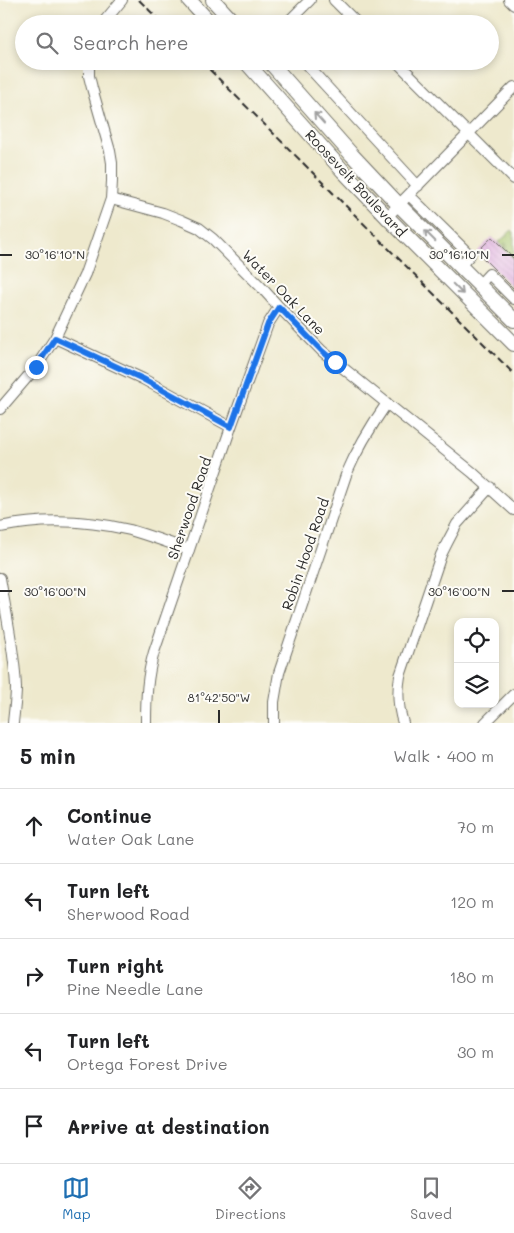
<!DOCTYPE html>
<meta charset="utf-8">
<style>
body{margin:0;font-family:Mali,sans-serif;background:#f2f2f2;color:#202124}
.controls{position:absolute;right:15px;bottom:15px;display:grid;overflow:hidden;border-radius:10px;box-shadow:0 2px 8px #0003}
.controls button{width:45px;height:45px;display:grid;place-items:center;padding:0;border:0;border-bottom:1px solid #e0e0e0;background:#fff;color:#202124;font:25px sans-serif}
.stop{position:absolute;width:15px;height:15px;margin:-11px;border:4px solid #1a73e8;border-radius:50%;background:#fff}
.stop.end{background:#1a73e8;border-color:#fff;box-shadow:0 1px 5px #0008}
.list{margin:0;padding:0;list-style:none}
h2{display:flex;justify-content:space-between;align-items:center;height:65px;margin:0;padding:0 20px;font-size:21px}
h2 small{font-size:16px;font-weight:400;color:#757577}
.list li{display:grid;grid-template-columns:32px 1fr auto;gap:15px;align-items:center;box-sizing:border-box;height:75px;padding:0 20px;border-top:1px solid #e0e0e0}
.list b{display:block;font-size:19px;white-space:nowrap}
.list p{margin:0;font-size:16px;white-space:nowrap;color:#757577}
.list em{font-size:16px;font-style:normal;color:#757577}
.icon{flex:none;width:28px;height:28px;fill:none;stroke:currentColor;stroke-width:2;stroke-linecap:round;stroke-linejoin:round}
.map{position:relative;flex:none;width:514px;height:723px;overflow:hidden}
.search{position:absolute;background:#fff;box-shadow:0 2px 8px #0003;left:15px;right:15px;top:15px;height:55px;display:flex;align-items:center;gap:12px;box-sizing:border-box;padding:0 18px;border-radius:28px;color:#757577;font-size:19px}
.sheet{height:440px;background:#fff}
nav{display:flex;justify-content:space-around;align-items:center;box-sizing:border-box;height:70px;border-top:1px solid #e0e0e0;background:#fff;font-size:14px;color:#757577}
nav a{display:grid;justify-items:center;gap:2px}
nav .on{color:#1f6fb2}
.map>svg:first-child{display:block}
</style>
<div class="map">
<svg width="514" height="723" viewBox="0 0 514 723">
<defs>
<pattern id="cemetery-stones" width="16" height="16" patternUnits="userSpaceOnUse" patternTransform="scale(1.25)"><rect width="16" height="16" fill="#a5c269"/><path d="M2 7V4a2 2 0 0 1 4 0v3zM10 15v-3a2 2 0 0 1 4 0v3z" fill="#879e57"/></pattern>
<pattern id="building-back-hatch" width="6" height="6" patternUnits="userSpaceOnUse" patternTransform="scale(1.25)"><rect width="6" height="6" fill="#e0aee0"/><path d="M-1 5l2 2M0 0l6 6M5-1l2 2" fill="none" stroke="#c096c0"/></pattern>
</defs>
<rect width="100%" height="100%" fill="#fdfcf7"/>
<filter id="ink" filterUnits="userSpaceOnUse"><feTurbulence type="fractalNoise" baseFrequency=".02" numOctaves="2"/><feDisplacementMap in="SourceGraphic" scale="10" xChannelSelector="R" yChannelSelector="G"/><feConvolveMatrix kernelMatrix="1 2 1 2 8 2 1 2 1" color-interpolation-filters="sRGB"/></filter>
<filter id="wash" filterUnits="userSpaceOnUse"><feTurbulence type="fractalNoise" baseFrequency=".0096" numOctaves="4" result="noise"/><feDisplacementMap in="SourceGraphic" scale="20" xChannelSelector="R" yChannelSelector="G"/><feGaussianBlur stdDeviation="1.12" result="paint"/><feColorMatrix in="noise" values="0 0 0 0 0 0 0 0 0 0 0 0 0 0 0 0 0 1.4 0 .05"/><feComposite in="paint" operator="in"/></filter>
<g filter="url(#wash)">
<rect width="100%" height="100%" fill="#eee9cd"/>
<path fill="url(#cemetery-stones)" stroke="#68764a" d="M512,230L514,232V259L498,243Z"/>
<g id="blocks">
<path fill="url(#building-back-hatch)" d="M492,237L514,259V289L477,252Z"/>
</g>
</g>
<g filter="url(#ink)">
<use href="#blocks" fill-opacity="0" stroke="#6f6e64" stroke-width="1"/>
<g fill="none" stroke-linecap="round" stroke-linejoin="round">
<g stroke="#6f6e64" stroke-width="12">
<path id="minor" d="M334,0L358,24
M509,0L514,5
M102,24L122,0
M286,24L310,0
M303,61L418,186
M396,61L514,179
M409,195L470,255L460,266
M111,199L163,213L181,220L199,228L213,239L261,287L279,307L322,351L472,472L514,510
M387,217L514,87
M479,285L489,274L514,299
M55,338L143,379L231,427
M0,409L36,367L55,338L85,274L111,199L112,181V163L110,151L92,88L89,76V61
M0,527C44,518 87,520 130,530C150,536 170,543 189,550
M0,578C6,613 15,653 16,688C16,700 14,711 13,723
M146,723C146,698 147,676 154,652L231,427L268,324L279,307
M274,723V702L279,673L346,475C357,449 371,426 387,403
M403,723C398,707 397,692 400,676L441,555L447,543L457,524L490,487
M485,723L514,694"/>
</g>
<g stroke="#6f6e64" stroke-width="16">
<path id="highway" d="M189,0L211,24
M213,0L235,24
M245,61L343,171L387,217L514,344
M269,61L352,155L399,205L514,320"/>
</g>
<use href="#minor" stroke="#fff" stroke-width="10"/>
<use href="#highway" stroke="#fff" stroke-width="14"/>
<path stroke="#2b2b2b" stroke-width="2" stroke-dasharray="8 4" stroke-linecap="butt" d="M139,0L163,24
M201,61L514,374"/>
</g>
<defs><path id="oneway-shaft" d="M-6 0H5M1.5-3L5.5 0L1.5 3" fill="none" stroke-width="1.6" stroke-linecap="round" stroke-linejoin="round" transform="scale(1.25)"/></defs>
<g stroke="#a0a0a0">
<use href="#oneway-shaft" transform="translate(319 118) rotate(-132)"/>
<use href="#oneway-shaft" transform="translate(430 236) rotate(-135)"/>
<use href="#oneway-shaft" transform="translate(458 289) rotate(45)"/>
</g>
</g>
<g fill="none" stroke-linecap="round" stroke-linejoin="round" filter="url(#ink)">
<path stroke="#1a73e8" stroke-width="6" d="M36,367L55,338L143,379L231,427L268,324L279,307L322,351L335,362"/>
</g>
<path fill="none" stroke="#2b2b2b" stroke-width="2" d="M0,255H12M502,255H514M0,591H12M502,591H514M219,710V723"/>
<g text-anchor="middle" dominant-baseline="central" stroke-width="4" stroke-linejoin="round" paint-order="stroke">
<g font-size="14" fill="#2b2b2b" stroke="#fdfcf7">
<text transform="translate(356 183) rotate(47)">Roosevelt Boulevard</text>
<text transform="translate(284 292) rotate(46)">Water Oak Lane</text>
<text transform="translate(189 508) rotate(-71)">Sherwood Road</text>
<text transform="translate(305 554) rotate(-71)">Robin Hood Road</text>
</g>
</g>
<g font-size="12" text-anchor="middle" fill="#2b2b2b" stroke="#fdfcf7" stroke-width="4" stroke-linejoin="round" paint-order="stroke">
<text x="55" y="259">30°16'10"N</text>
<text x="459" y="259">30°16'10"N</text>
<text x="55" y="596">30°16'00"N</text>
<text x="459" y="596">30°16'00"N</text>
<text x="219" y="702">81°42'50"W</text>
</g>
</svg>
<div class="controls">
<button><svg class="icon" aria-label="locate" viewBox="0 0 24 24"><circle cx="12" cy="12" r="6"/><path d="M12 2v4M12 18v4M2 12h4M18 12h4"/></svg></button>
<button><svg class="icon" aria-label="layers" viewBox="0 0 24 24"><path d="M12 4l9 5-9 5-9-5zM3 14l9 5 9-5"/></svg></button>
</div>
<div class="stop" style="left:335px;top:362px"></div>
<div class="stop end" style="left:36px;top:367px"></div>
<div class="search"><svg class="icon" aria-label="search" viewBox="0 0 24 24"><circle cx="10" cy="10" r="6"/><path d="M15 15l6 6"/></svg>Search here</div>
</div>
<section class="sheet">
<h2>5 min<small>Walk · 400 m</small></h2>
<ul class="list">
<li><svg class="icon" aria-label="ahead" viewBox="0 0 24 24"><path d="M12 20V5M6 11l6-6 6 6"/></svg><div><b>Continue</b><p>Water Oak Lane</p></div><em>70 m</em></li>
<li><svg class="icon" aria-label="left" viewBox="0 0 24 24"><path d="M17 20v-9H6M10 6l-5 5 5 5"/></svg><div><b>Turn left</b><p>Sherwood Road</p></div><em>120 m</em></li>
<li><svg class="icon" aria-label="right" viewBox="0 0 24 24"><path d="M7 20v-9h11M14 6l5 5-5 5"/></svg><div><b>Turn right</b><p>Pine Needle Lane</p></div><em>180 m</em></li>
<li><svg class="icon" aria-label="left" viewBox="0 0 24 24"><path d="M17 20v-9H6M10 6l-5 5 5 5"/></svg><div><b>Turn left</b><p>Ortega Forest Drive</p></div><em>30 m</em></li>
<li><svg class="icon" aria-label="arrive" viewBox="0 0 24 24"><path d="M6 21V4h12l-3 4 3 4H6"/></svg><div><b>Arrive at destination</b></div></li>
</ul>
</section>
<nav>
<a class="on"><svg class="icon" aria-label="map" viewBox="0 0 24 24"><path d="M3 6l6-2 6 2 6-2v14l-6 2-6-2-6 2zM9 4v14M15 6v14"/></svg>Map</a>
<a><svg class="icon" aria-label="directions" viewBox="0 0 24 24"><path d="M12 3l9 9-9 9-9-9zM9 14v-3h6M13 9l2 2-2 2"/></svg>Directions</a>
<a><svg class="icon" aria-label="saved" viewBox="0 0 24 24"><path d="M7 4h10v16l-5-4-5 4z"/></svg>Saved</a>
</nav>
